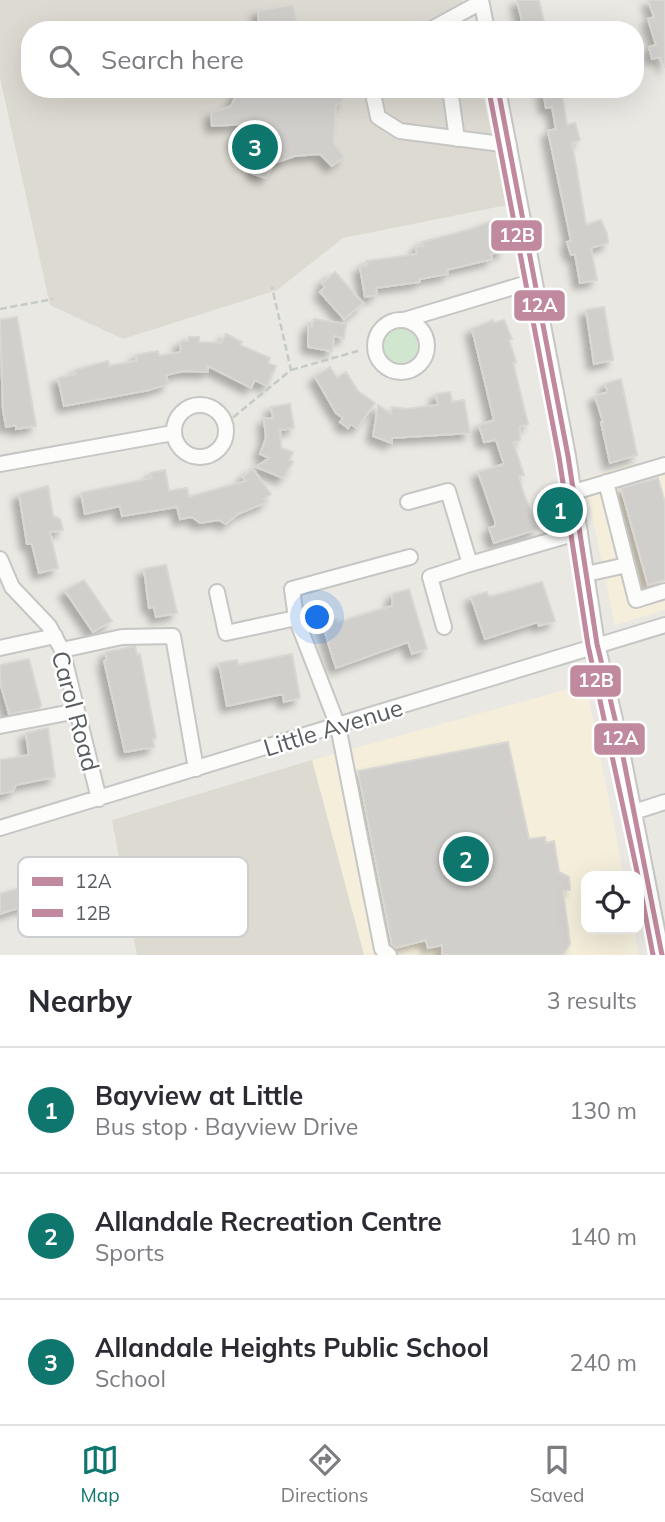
<!DOCTYPE html>
<meta charset="utf-8">
<style>
body{margin:0;font-family:Mulish,sans-serif;background:#f2f2f3;color:#2b2b33}
.controls{position:absolute;right:21px;bottom:21px;display:grid;overflow:hidden;border-radius:14px;box-shadow:0 7px 28px #0002}
.controls button{width:63px;height:63px;display:grid;place-items:center;padding:0;border:0;border-bottom:2px solid #e1e1e2;background:#fff;color:#2b2b33;font:35px sans-serif}
.you{position:absolute;left:318px;top:618px;width:24px;height:24px;margin:-18px;border:5px solid #fff;border-radius:50%;background:#1a73e8;box-shadow:0 0 0 10px #1a73e833}
.badge{display:grid;place-items:center;width:46px;height:46px;border-radius:50%;background:#0f766e;color:#fff;font-size:23px;font-weight:700}
.pin{position:absolute;translate:-50% -50%;border:4px solid #fff;box-shadow:0 2px 7px #0006}
.list{margin:0;padding:0;list-style:none}
h2{display:flex;justify-content:space-between;align-items:center;height:91px;margin:0;padding:0 28px;font-size:30px}
h2 small{font-size:23px;font-weight:400;color:#7c7c81}
.list li{display:grid;grid-template-columns:46px 1fr auto;gap:21px;align-items:center;box-sizing:border-box;height:126px;padding:0 28px;border-top:2px solid #e1e1e2}
.list b{display:block;font-size:26px;white-space:nowrap}
.list p{margin:0;font-size:23px;white-space:nowrap;color:#7c7c81}
.list em{font-size:23px;font-style:normal;color:#7c7c81}
.icon{flex:none;width:38px;height:38px;fill:none;stroke:currentColor;stroke-width:2;stroke-linecap:round;stroke-linejoin:round}
.map{position:relative;flex:none;width:665px;height:955px;overflow:hidden}
.search{position:absolute;background:#fff;box-shadow:0 7px 28px #0002;left:21px;right:21px;top:21px;height:77px;display:flex;align-items:center;gap:18px;box-sizing:border-box;padding:0 24px;border-radius:28px;color:#7c7c81;font-size:26px}
.sheet{height:469px;background:#fff}
nav{display:flex;justify-content:space-around;align-items:center;box-sizing:border-box;height:98px;border-top:2px solid #e1e1e2;background:#fff;font-size:19px;color:#7c7c81}
nav a{display:grid;justify-items:center;gap:4px}
nav .on{color:#0f766e}
.map>svg:first-child{display:block}
</style>
<div class="map">
<svg width="665" height="955" viewBox="0 0 665 955">
<defs>
<filter id="shadow"><feDropShadow dx="-6" dy="6" stdDeviation="3.5" flood-color="#0004"/></filter>
</defs>
<rect width="100%" height="100%" fill="#e9e8e3"/>
<path fill="#f4eedb" d="M665,455V610L615,625L584,478Z
M586,684L624,876H586V929H634L639,955H364L312,760Z"/>
<path fill="#dddad2" d="M0,0H463L470,30H30V89H482L507,205L343,238L277,290L123,339L50,305L0,78Z
M312,760L364,955H137L112,820Z"/>
<path fill="#d1e6ce" d="M384 346a17 17 0 1 1 34 0a17 17 0 1 1-34 0Z"/>
<path fill="#d0cfcc" stroke="#d8d7d2" stroke-width="2" filter="url(#shadow)" d="M517,0H539L546,30H524Z
M648,0H665V67L659,57L652,59L649,47L656,45L648,19L654,17Z
M293,4L299,30H259L258,11Z
M239,89H340L342,102L336,105L334,143L344,157L332,166L320,154L295,156L274,163L266,178L253,174L262,140L243,151L234,140L248,124L212,126L211,113L231,106Z
M543,89H561L567,125L575,123L580,140L572,143L586,225L601,220L607,234L608,243L591,248L597,280L580,283L575,254L571,255L567,242L571,241L548,131L556,129L552,107L546,108Z
M491,221L492,223L498,222L504,251L491,254L492,259L447,270L448,274L420,279V282L376,288L377,295L365,297L360,267L368,265L367,261L417,254L416,247L423,246L422,242L472,229Z
M335,272L363,303L344,319L320,292L325,287L322,283Z
M604,307L613,360L594,364L586,310Z
M17,317L36,426L16,429V425L6,427L3,410L0,320Z
M314,319L346,324L344,338L334,336L332,351L308,347V326L312,327Z
M493,320L494,323L504,320L512,339L509,340L516,362L513,363L528,424L519,427L520,440L513,442L524,475L519,476L523,492L538,529L494,543L489,528L495,526V521L478,472L504,464L496,440L484,442L479,425L494,420L472,329Z
M226,334L242,342L240,345L270,358L268,363L276,366L267,386L255,380L251,388L208,366V372L184,371L166,375L168,384L149,390L64,406L58,378L76,374L75,370L108,361L109,366L137,361L136,355L158,351L159,356L180,352L181,341H188L189,337H199V342L221,343Z
M330,367L337,378L346,372L358,391L375,403L357,428L351,424L348,428L340,422L343,418L336,413L315,377Z
M621,379L637,455L610,463L601,422H603L595,396L608,392L605,384Z
M450,392L452,402L464,400L470,433L392,438V443L373,436L378,405L391,414L392,407L407,409L438,405L436,394Z
M290,404L294,428L280,430L281,448L293,452L289,460L293,462L283,478L256,467L269,458L260,454L266,438L264,419L273,418L271,407Z
M253,469L271,494L264,499L267,502L238,514L226,524L219,520L200,523L192,517L180,519L177,507L122,516L120,506L85,514L81,493L152,478L151,473L165,470L169,491L187,488L189,497L246,481L243,477Z
M658,478L665,503V580L648,585L621,488Z
M48,486L53,516L60,519L63,530L50,532L58,568L39,573L32,544H27L19,494Z
M166,565L177,613L156,617L154,607L149,608L144,569Z
M84,580L112,621L93,632L65,591Z
M542,582L555,621L539,626L538,622L485,639L471,597L487,592L488,596H493Z
M409,589L427,649L412,654L408,642L336,668L322,623L337,619L338,622L392,606L393,594Z
M135,646L137,655L140,654L156,738H153L154,747L125,752L104,661L107,660L106,652Z
M292,654L300,698L284,702L283,695H278L227,706L219,663L237,660L238,665Z
M29,659L41,705L38,709L9,714L0,682V665Z
M48,728L55,777L16,785L13,791L0,794V760L29,755L26,733Z
M508,742L529,839L545,837L546,843L554,841L559,872L569,877L570,890L563,891L570,944L563,955H442V945L428,948L426,940L395,948L392,945L358,771Z
M22,887L25,899L35,896L39,909L29,912L27,905L0,914V894Z"/>
<g fill="none" stroke-linecap="round" stroke-linejoin="round">
<g stroke="#c6c6c5" stroke-width="18">
<path id="minor" d="M481,0L487,30
M430,30L481,2
M372,89L378,117L400,131L509,145
M450,89L457,139
M498,89L568,456L597,644L619,736L662,955
M404,320L534,281
M375 346a26 26 0 1 1 52 0a26 26 0 1 1-52 0Z
M174 431a26 26 0 1 1 52 0a26 26 0 1 1-52 0Z
M0,464L173,433
M606,482L636,600L665,591
M574,492L665,465
M408,502L448,491L470,564L580,532
M0,559L12,587L49,626L62,650L99,799
M586,574L627,565
M217,592L226,633L296,618
M444,627L430,577L470,564
M0,648L55,636
M62,650L122,637L173,636L196,769
M0,726L77,711
M634,812L665,802
M0,828L665,625
M389,955L382,949L338,726L296,618L292,589L410,557"/>
</g>
<path stroke="#c4cac7" stroke-width="2.5" stroke-dasharray="7 3.5" stroke-linecap="butt" d="M0,309L53,299
M291,370L358,351
M225,424L291,370L272,287"/>
<use href="#minor" stroke="#fcfcfb" stroke-width="14"/>
<g stroke="#fff" stroke-width="10">
<path id="bus-1" d="M498,89L568,456L597,644L619,736L662,955"/>
</g>
<g stroke="#fff" stroke-width="10">
<path id="bus-2" d="M489,91L559,457L588,645L638,876
M639,882L653,955"/>
</g>
<use href="#bus-1" stroke="#c0899d" stroke-width="5"/>
<use href="#bus-2" stroke="#c0899d" stroke-width="5"/>
</g>
<g text-anchor="middle" dominant-baseline="central" stroke-width="5" stroke-linejoin="round" paint-order="stroke">
<g font-size="24" fill="#595d61" stroke="#fff">
<text transform="translate(76 711) rotate(75)">Carol Road</text>
<text transform="translate(333 727) rotate(-17)">Little Avenue</text>
</g>
</g>
<rect x="18" y="857" width="230" height="80" rx="10" fill="#fff" stroke="#cdced0" stroke-width="2"/>
<rect x="32" y="877" width="31" height="9" fill="#c0899d"/>
<rect x="32" y="909" width="31" height="8" fill="#c0899d"/>
<g font-size="19" fill="#595d61">
<text x="75" y="888">12A</text>
<text x="75" y="920">12B</text>
</g>
<g stroke="#fff" stroke-width="2.5">
<rect x="490" y="219" width="53" height="33" rx="7" fill="#c0899d"/>
<rect x="513" y="289" width="53" height="33" rx="7" fill="#c0899d"/>
<rect x="569" y="664" width="53" height="34" rx="7" fill="#c0899d"/>
<rect x="593" y="722" width="53" height="34" rx="7" fill="#c0899d"/>
</g>
<g font-size="19" text-anchor="middle" font-weight="bold" fill="#fff">
<text x="517" y="242">12B</text>
<text x="539" y="312">12A</text>
<text x="596" y="687">12B</text>
<text x="620" y="745">12A</text>
</g>
</svg>
<div class="controls">
<button><svg class="icon" aria-label="locate" viewBox="0 0 24 24"><circle cx="12" cy="12" r="6"/><path d="M12 2v4M12 18v4M2 12h4M18 12h4"/></svg></button>
</div>
<div class="you"></div>
<div class="pin badge" style="left:560px;top:510px">1</div>
<div class="pin badge" style="left:466px;top:859px">2</div>
<div class="pin badge" style="left:255px;top:147px">3</div>
<div class="search"><svg class="icon" aria-label="search" viewBox="0 0 24 24"><circle cx="10" cy="10" r="6"/><path d="M15 15l6 6"/></svg>Search here</div>
</div>
<section class="sheet">
<h2>Nearby<small>3 results</small></h2>
<ul class="list">
<li><span class="badge">1</span><div><b>Bayview at Little</b><p>Bus stop · Bayview Drive</p></div><em>130 m</em></li>
<li><span class="badge">2</span><div><b>Allandale Recreation Centre</b><p>Sports</p></div><em>140 m</em></li>
<li><span class="badge">3</span><div><b>Allandale Heights Public School</b><p>School</p></div><em>240 m</em></li>
</ul>
</section>
<nav>
<a class="on"><svg class="icon" aria-label="map" viewBox="0 0 24 24"><path d="M3 6l6-2 6 2 6-2v14l-6 2-6-2-6 2zM9 4v14M15 6v14"/></svg>Map</a>
<a><svg class="icon" aria-label="directions" viewBox="0 0 24 24"><path d="M12 3l9 9-9 9-9-9zM9 14v-3h6M13 9l2 2-2 2"/></svg>Directions</a>
<a><svg class="icon" aria-label="saved" viewBox="0 0 24 24"><path d="M7 4h10v16l-5-4-5 4z"/></svg>Saved</a>
</nav>
